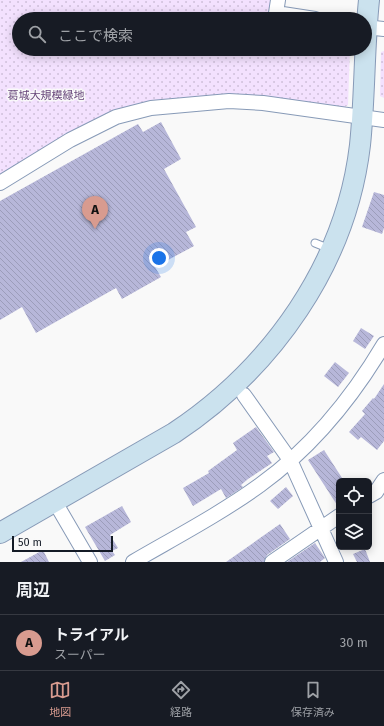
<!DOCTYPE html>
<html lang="ja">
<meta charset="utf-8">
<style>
body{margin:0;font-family:"Fira Sans","Noto Sans JP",sans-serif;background:#242831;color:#f1f3f6}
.controls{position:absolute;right:12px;bottom:12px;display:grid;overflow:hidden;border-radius:6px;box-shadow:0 2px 10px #0003}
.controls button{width:36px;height:36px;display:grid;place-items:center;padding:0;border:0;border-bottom:1px solid #363941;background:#171b24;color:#f1f3f6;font:20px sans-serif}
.scale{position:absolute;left:12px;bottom:10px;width:101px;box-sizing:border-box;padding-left:4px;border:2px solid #141b26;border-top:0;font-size:11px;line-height:14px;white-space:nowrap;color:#141b26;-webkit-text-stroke:3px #f9f9f9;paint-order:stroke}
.you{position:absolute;left:159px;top:258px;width:14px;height:14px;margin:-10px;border:3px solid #fff;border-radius:50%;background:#1a73e8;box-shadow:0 0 0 6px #1a73e833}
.badge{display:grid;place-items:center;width:26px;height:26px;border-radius:50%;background:#d89b8f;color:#111;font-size:13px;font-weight:700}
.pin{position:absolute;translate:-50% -33px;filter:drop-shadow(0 1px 2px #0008)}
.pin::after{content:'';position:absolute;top:21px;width:14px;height:12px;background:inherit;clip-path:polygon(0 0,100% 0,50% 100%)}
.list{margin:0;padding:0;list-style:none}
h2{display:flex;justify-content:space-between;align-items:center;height:52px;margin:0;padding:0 16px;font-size:17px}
h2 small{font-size:13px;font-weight:400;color:#9ea1a6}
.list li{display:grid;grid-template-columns:26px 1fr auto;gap:12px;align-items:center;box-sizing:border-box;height:56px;padding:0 16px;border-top:1px solid #363941}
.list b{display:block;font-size:15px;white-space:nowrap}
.list p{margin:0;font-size:13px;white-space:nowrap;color:#9ea1a6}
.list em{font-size:13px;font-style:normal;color:#9ea1a6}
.icon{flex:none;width:22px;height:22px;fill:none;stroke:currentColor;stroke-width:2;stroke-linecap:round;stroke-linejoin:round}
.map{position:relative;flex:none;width:384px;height:562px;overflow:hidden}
.search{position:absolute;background:#171b24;box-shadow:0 2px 10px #0003;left:12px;right:12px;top:12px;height:44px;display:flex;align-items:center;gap:10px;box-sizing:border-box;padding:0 14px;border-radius:22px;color:#9ea1a6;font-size:15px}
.sheet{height:108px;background:#171b24}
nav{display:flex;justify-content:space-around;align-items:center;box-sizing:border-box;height:56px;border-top:1px solid #363941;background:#171b24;font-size:11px;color:#9ea1a6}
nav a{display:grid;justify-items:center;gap:2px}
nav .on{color:#d89b8f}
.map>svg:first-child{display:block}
</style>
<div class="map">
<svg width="384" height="562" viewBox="0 0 384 562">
<defs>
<pattern id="park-dots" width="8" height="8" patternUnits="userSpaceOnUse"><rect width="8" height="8" fill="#f3e1fe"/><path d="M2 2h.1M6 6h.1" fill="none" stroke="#cfc0da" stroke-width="1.8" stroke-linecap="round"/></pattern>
<pattern id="building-back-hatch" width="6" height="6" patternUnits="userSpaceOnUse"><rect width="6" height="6" fill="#b7b7d9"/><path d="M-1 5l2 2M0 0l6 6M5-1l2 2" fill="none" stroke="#9c9dba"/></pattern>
</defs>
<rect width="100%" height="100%" fill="#f9f9f9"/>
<path fill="url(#park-dots)" d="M0,0H271L269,18L274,19H19V49H350L348,105L343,108L234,94L123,109L51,143L0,175Z
M384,51V98L380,96L381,52Z"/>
<path fill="url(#building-back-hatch)" d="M161,122L181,159L164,169L196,227L186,232L194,246L155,267L161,277L122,299L116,288L36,333L22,307L0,320V201L138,124L143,132Z
M374,192L384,195V228L382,234L362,227Z
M361,328L374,336L365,349L353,341Z
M335,362L349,373L338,387L324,376Z
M384,384V441L377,450L361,437L358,440L349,432L365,414L362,411L373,398L374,399Z
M256,427L274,452L267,456L272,463L248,479L241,485L243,487L226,498L221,489L193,506L183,488L209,473L208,471L237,450L233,443Z
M324,450L344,481H339V508L308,460Z
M286,487L293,496L278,509L270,501Z
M122,506L131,522L110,535L118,548L112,551L115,555L105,561L85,527Z
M280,524L290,539L267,555L264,562H226Z
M315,543L325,558L320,562H287Z
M365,549L370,562H357L353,554Z
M43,550L49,562H21Z"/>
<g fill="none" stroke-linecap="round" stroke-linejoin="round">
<g stroke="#879ab7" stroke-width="9">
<path id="lane" d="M315,243L330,249"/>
</g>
<g stroke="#879ab7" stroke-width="16">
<path id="street" d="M278,0L276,13L315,19
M365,27L384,29
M0,183L70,140L116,117L151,108L229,101L263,103L384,120
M244,395L290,460L336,562
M369,496L376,492L384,480
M55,502L90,562
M133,562C176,537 220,514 260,485C311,448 352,398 384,344
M272,562L339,516"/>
</g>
<g stroke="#879ab7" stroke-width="22">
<path id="secondary" d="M0,533L174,433C272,368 346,264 360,145C365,97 364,48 369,0"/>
</g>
<use href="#lane" stroke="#fff" stroke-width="7"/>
<use href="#street" stroke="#fff" stroke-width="14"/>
<use href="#secondary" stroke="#cbe2ee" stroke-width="20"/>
</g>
<g text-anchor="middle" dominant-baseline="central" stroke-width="3" stroke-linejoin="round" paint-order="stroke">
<g font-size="11" fill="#67467a" stroke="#f9f9f9">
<text x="46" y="95">葛城大規模緑地</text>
</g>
</g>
</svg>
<div class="controls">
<button><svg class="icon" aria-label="locate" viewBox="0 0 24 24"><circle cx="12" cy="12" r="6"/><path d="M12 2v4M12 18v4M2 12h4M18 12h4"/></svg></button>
<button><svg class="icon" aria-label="layers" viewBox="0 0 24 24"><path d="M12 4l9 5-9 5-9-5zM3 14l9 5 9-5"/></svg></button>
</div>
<div class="scale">50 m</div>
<div class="you"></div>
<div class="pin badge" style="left:95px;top:229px">A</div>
<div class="search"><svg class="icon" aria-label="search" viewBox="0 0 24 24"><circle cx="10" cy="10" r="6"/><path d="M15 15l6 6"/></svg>ここで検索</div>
</div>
<section class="sheet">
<h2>周辺<small></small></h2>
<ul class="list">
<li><span class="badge">A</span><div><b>トライアル</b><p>スーパー</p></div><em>30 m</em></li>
</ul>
</section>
<nav>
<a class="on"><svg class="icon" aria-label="map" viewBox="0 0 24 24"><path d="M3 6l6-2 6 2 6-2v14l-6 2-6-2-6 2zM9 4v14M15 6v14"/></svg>地図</a>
<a><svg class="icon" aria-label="directions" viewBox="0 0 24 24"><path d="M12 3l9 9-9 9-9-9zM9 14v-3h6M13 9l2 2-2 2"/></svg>経路</a>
<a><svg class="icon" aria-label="saved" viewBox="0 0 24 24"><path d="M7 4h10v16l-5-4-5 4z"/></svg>保存済み</a>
</nav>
